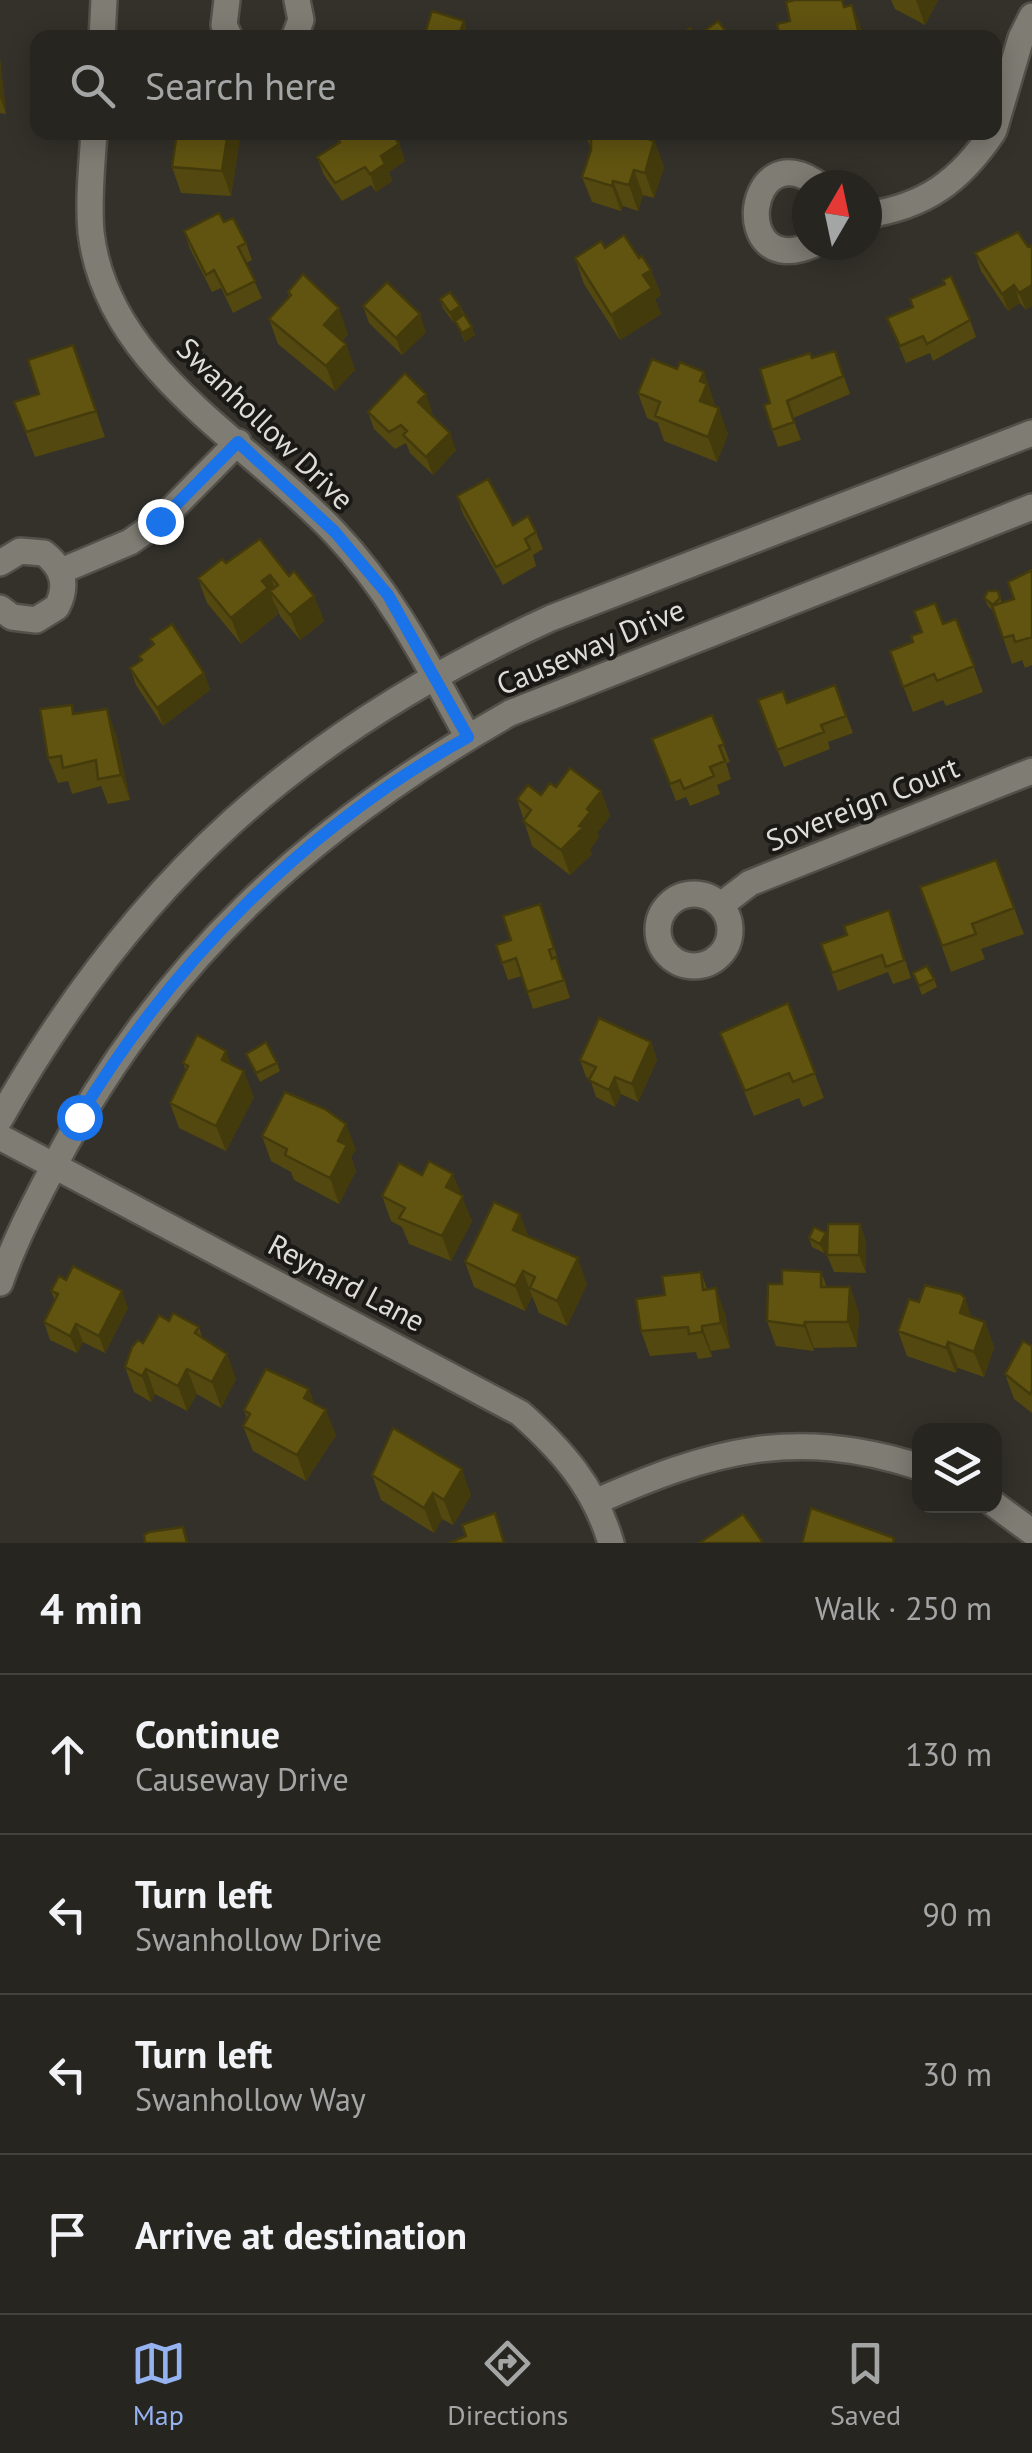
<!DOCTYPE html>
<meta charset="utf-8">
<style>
body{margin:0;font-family:"PT Sans",sans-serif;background:#2e2d29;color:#f1f3f6}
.controls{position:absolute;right:30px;bottom:30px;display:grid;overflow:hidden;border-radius:20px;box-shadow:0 5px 25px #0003}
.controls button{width:90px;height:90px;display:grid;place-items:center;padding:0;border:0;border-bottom:2px solid #42423e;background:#262520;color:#f1f3f6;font:50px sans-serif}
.compass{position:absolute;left:792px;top:170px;width:90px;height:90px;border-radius:50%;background:#262520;box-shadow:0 5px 25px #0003;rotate:9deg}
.stop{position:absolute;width:30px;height:30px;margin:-22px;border:8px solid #1a73e8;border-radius:50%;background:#fff}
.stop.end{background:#1a73e8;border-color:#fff;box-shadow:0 2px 10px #0008}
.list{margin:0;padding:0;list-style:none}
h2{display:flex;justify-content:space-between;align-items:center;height:130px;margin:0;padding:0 40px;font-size:42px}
h2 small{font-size:32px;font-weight:400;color:#a4a5a5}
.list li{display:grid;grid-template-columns:65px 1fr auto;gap:30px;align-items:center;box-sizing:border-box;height:160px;padding:0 40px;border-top:2px solid #42423e}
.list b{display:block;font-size:38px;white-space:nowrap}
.list p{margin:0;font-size:32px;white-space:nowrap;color:#a4a5a5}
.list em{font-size:32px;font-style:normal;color:#a4a5a5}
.icon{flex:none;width:55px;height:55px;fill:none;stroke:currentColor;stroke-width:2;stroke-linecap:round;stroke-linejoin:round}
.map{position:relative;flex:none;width:1032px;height:1543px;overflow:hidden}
.search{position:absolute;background:#262520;box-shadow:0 5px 25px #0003;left:30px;right:30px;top:30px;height:110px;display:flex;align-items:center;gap:25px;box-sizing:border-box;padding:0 35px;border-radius:20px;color:#a4a5a5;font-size:38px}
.sheet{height:770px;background:#262520}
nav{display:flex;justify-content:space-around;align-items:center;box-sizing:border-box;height:140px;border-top:2px solid #42423e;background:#262520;font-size:28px;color:#a4a5a5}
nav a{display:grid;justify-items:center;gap:5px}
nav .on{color:#95b2f1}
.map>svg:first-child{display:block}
</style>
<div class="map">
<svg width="1032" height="1543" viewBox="0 0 1032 1543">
<rect width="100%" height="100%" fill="#33312a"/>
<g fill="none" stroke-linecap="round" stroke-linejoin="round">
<g stroke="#525049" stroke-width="30">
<path id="minor" d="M227,0L224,25L230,38
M102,38L104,0
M294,38L301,20L297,0
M994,130L1021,38L1032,16
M94,132C92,165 88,199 91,232C106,367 250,442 335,533C392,593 428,665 468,737
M867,215C926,206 960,181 993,132
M812,245C728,281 746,130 819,185
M0,563L20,551L44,553C63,568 68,585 57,607L36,620L12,617L0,608
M61,571L130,542L160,521L238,442
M658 930a36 36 0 1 1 72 0a36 36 0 1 1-72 0Z
M721,905L750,883L1032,771
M0,1119C135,880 301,732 551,618L1032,433
M0,1137L520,1413C562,1450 595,1488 611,1543
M0,1283C14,1242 34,1204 54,1166C161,961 311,826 510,713L1032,507
M595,1502C710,1451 795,1426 920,1467
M994,1504L1032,1532"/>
</g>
<use href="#minor" stroke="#7e7c73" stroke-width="25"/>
</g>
<path fill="#53480f" d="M891,0H938L925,25L895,9Z
M0,59L6,114L0,113Z
M588,132H651L664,167L654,198L643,195L638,211L623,206L621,211L592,202L582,177L591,149L587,138Z
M336,135L399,144L405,161L389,172L392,181L376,192L371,185L342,201L324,175L317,157L339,143Z
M240,137L231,196L181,193L172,167Z
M224,222L246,243L252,260L246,263L262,298L233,313L221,288L212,292L190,249L184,231Z
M1018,232L1026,310L1020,303L1008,311L981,271L975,253Z
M605,248L639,258L651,270L661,295L655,299L661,314L620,340L584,284L575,258Z
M288,292L348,334L342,341L346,344L355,370L335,391L278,344L269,319L289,297Z
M440,299L460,306L475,335L465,342L455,321L453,322L443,308Z
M363,306L426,332L402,355L369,323Z
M913,307L970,320L976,337L933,361L930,353L906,363L887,318Z
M73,345L105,437L35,457L14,402L39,394Z
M835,351L850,394L793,418L801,440L778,447L764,405L770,403L812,358Z
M638,393L713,398L715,407L728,434L717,462L664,441L658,423L647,418Z
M432,411L430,413L456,450L433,475L410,453L406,443L395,449L374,429L368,412Z
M457,496L513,525L536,532L543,549L533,555L536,566L503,585L463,514Z
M226,563L289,576L314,596L324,621L300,640L280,616L275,603L278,614L241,644L207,603L198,578Z
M1032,570V665L1025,668L1022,660L1012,664L994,612L988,606L984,598L998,591L1002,603L1014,599Z
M956,619L983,692L946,706L943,700L913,712L890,651L913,642L943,624Z
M150,639L204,673L210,690L163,726L136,685L130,668L140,661L139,656L152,645Z
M835,685L853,733L828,742L830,749L784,767L758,700L787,703Z
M75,714L116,734L130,800L108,804L101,786L72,794L68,781L58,783L48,758Z
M712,715L730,762L726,763L731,779L717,785L720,794L690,806L686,797L676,801L652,739Z
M556,787L601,791L610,816L597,833L599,837L590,849L592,854L570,875L532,846L517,799L541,795Z
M920,887L1014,908L1024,934L981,949L985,959L951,972Z
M889,910L911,978L893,984L888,972L838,991L821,944L847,935Z
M546,922L570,998L533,1009L522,976L508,980L502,963L511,940Z
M913,973L934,979L937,987L922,995Z
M788,1003L824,1098L803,1107L799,1098L754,1116L720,1033Z
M651,1042L657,1060L638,1102L621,1094L615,1107L596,1097L590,1079L586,1077L580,1060Z
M246,1054L277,1063L280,1071L260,1082Z
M183,1063L232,1065L254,1097L226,1151L179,1128L170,1103L186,1071Z
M262,1136L356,1149L351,1157L356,1171L339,1204L294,1180L291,1172L271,1161Z
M460,1194L472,1221L451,1261L409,1244L402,1227L391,1221L382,1196Z
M860,1224L866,1242V1273L834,1272L827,1255L828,1245L824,1253L812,1247L809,1238L826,1233L828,1236Z
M529,1237L587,1284L567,1326L539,1313L532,1296L525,1311L474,1287L465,1262Z
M701,1272L707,1289L725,1313L730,1348L711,1351L712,1357L698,1359L696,1352L650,1356L641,1331L665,1295Z
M821,1272L827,1287H850L859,1313L857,1347L814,1348V1351L776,1346L767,1321L782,1284Z
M51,1291L128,1308L105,1353L83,1342L77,1353L50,1340L44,1322L55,1301Z
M972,1317L985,1322L994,1347L984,1377L958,1368L956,1373L907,1356L898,1331Z
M169,1321L199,1327L202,1337L236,1379L221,1408L197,1394L187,1411L155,1394L151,1402L134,1392L125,1367L143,1343Z
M1032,1346V1413L1014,1399L1005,1374Z
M309,1389L314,1404L336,1435L306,1481L253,1451L243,1426L247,1419L244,1410Z
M372,1475L471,1495L453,1525L442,1519L434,1533L381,1500Z"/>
<path fill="#443b0c" d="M916,0H938L925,25Z
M852,5L862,30L863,38H860Z
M464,21L469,38H458Z
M0,59L6,114L0,97Z
M228,132H239L240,137L231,196L222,171Z
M647,132H651L664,167L654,198L645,173V138Z
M399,144L405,161L389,172L392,181L376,192L370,174L381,156Z
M634,170L643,195L638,211L629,185Z
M613,181L623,206L621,211L612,186Z
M651,270L661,295L655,299L661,314L620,340L611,315L643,275Z
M1014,285L1020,303L1008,311L1002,294Z
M1032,285V306L1026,310L1019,293Z
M460,306L463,315L453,322L450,313Z
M339,308L348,334L333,350L324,325Z
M420,314L426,332L402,355L396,338Z
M472,327L475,335L465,342L462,333Z
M346,344L355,370L335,391L326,366Z
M704,372L713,398L716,409L700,401V381Z
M426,394L432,411L425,419L418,402Z
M719,408L728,434L717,462L708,437Z
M450,433L456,450L433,475L426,457Z
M270,575L279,600L270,591L278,614L241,644L231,618L262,581Z
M314,596L324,621L300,640L290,615Z
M204,673L210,690L163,726L157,708Z
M107,709L116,734L130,800L121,775Z
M601,791L610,816L597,833L599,837L590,849L592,854L570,875L561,850L587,809Z
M651,1042L657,1060L638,1102L632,1084Z
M226,1051L236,1076L222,1060Z
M244,1071L254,1097L226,1151L216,1126Z
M615,1077L621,1094L615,1107L609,1090Z
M346,1124L356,1149L351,1157L356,1171L339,1204L330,1178L338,1141Z
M453,1174L472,1221L451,1261L442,1236L446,1187Z
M520,1214L530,1240L513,1230Z
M860,1224L866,1242V1273L859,1255Z
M826,1233L829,1242L824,1253L820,1244Z
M578,1258L587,1284L567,1326L557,1301Z
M523,1271L532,1296L525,1311L515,1286Z
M850,1287L859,1313L857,1347L848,1322Z
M716,1288L725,1313L730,1348L721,1323Z
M122,1291L128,1308L105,1353L99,1336Z
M965,1298L974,1323L960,1313Z
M805,1322L814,1348V1351L804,1326Z
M985,1322L994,1347L984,1377L974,1352Z
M76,1324L83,1342L77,1353L70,1336Z
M702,1326L711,1351L712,1357L702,1332Z
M948,1342L958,1368L956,1373L946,1348Z
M227,1354L236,1379L221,1408L212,1382Z
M146,1369L155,1394L151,1402L142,1376Z
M187,1369L197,1394L187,1411L178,1386Z
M309,1389L318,1415L304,1398Z
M326,1410L336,1435L306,1481L297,1455Z
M462,1469L471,1495L453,1525L444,1500Z
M433,1493L442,1519L434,1533L424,1508Z"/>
<path fill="#615411" stroke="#443b0c" stroke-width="2.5" d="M795,0H842L844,7L852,5L860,38H780L777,24L790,21L786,2Z
M432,11L464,21L458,38H410L412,34L424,37Z
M718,21L731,38H677L690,28L696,37Z
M177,132H228L222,171L172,167Z
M340,132H391L399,144L381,156L385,164L370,174L365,167L335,183L317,157L340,142L336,135Z
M588,132H647L645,138L654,141L645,173L634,170L629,185L613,181L612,186L582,177L591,150V139L587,138Z
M219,213L224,222L233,218L246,243L238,247L255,281L227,295L214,270L206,275L184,231Z
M1018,232L1028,247L1032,245V285L1019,293L1014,285L1002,294L975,253Z
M624,235L639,258L642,256L651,270L643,275L652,288L611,315L575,258L601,241L605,248Z
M303,274L339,308L324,325L346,344L326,366L269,319L291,295L288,292Z
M951,276L970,320L927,344L923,336L900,346L887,318L913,307L910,299L945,284L943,280Z
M387,282L420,314L396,338L363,306Z
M450,292L460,306L450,313L440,299Z
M464,314L472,327L462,333L455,321Z
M73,345L96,411L26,432L14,402L39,394L28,360Z
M835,351L843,376L787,401L794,422L772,430L764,405L770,403L760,369L810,353L812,358Z
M652,359L677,369L680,362L704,372L700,381L707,384L700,401L719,408L708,437L655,416L660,402L638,393Z
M405,373L426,394L418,402L450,433L426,457L403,435L407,431L401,425L389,432L368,412Z
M488,479L513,525L528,516L536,532L525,539L530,549L496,567L457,496Z
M260,539L289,576L294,571L314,596L290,615L270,591L278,585L270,575L262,581L268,588L231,618L198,578L222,559L226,563Z
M1032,570V637L1015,642L1013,635L1003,638L992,606L1014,599L1008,582Z
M988,591H998L1000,598L993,605L984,598Z
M935,603L943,624L956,619L974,666L937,681L934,674L903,687L890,651L913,642L911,636L922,632L914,611Z
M172,624L204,673L157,708L130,668L142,660L139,656L154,644L150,639Z
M835,685L846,716L821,725L824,732L777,750L758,700L783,691L787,703Z
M72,705L73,714L107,709L121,775L98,779L96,760L63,768L61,756L48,758L40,709Z
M712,715L724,744L719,746L725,761L710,767L714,776L684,789L680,780L670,784L652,739Z
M570,768L601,791L587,809L590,812L579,826L583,828L561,850L523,821L531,810L517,799L528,785L541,795L550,783L556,787Z
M996,860L1014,908L972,924L976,934L942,946L920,887Z
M540,904L554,948L549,950L552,959L556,957L564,980L527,992L516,958L502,963L496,945L511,940L503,916Z
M889,910L904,960L886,967L882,955L832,973L821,944L847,935L844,926Z
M927,966L934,979L919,986L913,973Z
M788,1003L815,1073L793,1082L789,1073L745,1091L720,1033Z
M599,1018L651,1042L632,1084L615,1077L609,1090L589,1080L596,1067L580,1060Z
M197,1035L226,1051L222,1060L244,1071L216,1126L170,1103L188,1066L183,1063Z
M266,1042L277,1063L256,1073L246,1054Z
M285,1092L325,1109L346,1124L338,1141L347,1145L330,1178L285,1155L287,1149L262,1136Z
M429,1161L453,1174L446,1187L463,1196L442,1236L399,1218L405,1208L382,1196L399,1163L422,1175Z
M494,1202L520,1214L513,1230L578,1258L557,1301L530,1288L535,1277L523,1271L515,1286L465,1262Z
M828,1224H860L859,1255H827Z
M814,1227L826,1233L820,1244L809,1238Z
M73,1266L122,1291L99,1336L76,1324L70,1336L44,1322L58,1294L51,1291L59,1276L66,1280Z
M782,1270L821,1272V1287H850L848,1322H805L804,1326L767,1321L768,1284H782Z
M701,1272L703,1290L716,1288L721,1323L702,1326V1332L689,1334L688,1327L641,1331L636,1299L665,1295L662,1276Z
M925,1285L961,1294L965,1298L960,1313L985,1322L974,1352L948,1342L946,1348L898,1331L909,1299L919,1302Z
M173,1313L199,1327L195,1333L227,1354L212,1382L187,1369L178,1386L146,1369L142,1376L125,1367L132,1347L138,1340L143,1343L159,1315L169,1321Z
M1023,1341L1032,1346V1390L1030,1394L1005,1374Z
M266,1369L309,1389L304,1398L326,1410L297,1455L243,1426L250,1414L244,1410Z
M393,1428L462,1469L444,1500L433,1493L424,1508L372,1475Z
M811,1508L894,1538L893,1543H802Z
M495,1513L504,1543H449L466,1536L462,1525Z
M743,1514L762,1541L760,1543H699Z
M183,1527L187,1543H145L144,1535L149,1532Z"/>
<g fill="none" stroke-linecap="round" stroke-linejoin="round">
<path stroke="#1a73e8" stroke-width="12" d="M79,1117C174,960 307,826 468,737L388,595L335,532L238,442L160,521"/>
</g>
<g text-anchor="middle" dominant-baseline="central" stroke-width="8" stroke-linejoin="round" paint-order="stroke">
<g font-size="30" fill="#deddd8" stroke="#1a1916">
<text transform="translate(266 423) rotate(44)">Swanhollow Drive</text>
<text transform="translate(590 646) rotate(-23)">Causeway Drive</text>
<text transform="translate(862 803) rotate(-22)">Sovereign Court</text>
<text transform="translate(347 1282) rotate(28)">Reynard Lane</text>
</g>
</g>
</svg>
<div class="controls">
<button><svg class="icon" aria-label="layers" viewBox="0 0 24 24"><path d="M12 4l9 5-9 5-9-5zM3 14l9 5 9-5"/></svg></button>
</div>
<svg class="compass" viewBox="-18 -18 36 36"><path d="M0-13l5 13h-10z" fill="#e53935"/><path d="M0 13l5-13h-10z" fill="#a4a5a5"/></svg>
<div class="stop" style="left:79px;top:1117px"></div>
<div class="stop end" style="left:160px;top:521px"></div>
<div class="search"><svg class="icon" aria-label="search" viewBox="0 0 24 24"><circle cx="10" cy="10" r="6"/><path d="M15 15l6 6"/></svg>Search here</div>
</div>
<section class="sheet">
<h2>4 min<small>Walk · 250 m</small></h2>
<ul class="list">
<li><svg class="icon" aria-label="ahead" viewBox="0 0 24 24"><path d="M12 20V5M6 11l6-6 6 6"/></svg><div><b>Continue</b><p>Causeway Drive</p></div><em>130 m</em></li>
<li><svg class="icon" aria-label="left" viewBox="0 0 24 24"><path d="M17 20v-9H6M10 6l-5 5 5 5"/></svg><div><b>Turn left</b><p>Swanhollow Drive</p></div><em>90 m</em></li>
<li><svg class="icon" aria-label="left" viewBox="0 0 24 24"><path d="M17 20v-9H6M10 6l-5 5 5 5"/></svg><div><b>Turn left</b><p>Swanhollow Way</p></div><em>30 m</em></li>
<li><svg class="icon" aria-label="arrive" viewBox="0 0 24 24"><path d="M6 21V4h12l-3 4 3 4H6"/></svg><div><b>Arrive at destination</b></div></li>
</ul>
</section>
<nav>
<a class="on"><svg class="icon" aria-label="map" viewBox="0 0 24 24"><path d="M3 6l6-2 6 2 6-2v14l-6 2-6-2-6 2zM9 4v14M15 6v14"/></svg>Map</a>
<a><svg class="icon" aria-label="directions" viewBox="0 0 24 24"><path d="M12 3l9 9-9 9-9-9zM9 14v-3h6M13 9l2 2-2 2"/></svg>Directions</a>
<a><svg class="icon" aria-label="saved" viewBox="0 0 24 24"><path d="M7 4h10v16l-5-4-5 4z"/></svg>Saved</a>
</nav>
